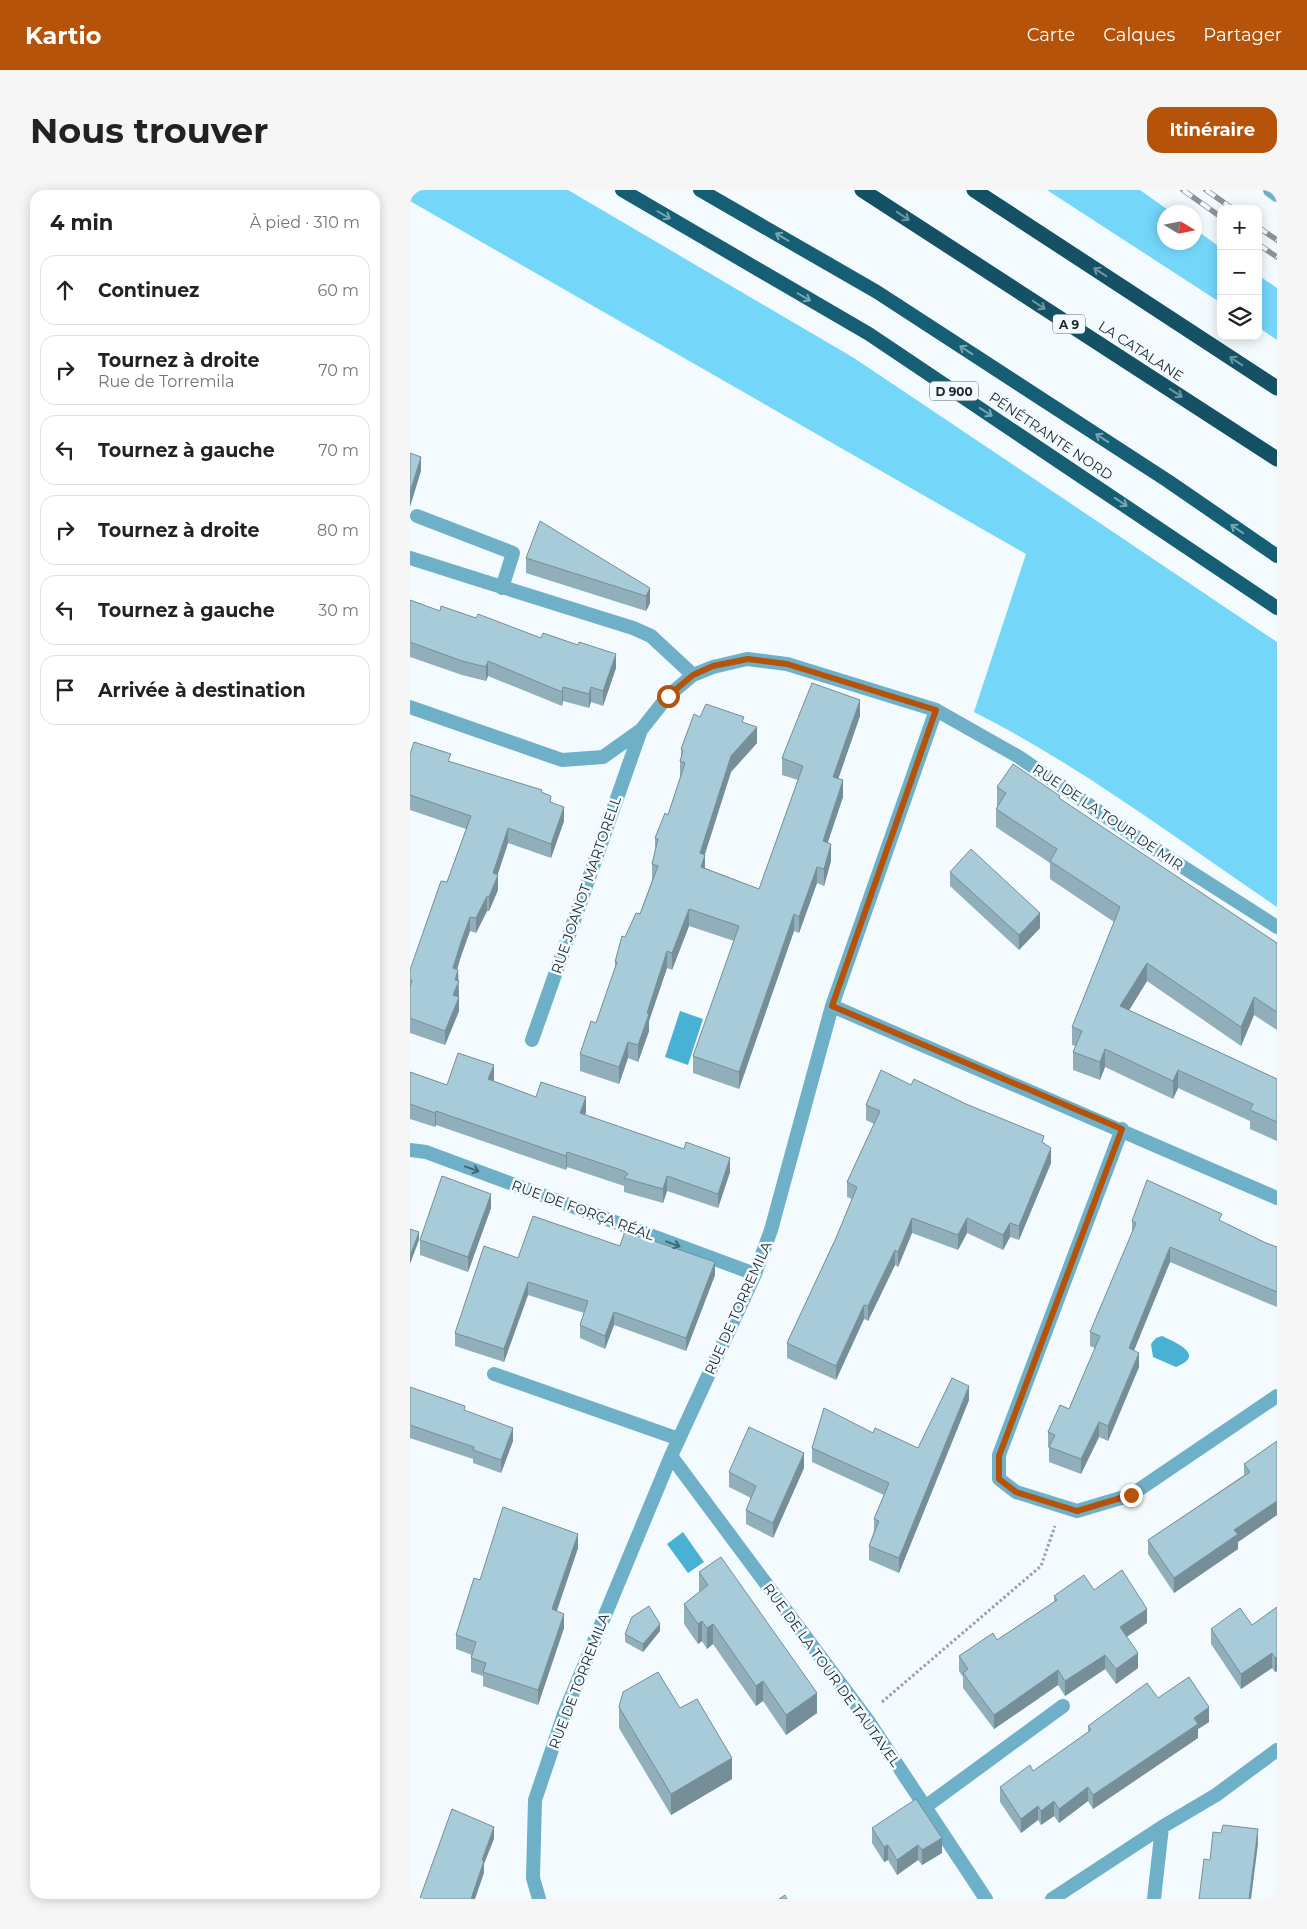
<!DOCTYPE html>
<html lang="fr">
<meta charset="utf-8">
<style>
body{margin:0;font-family:Montserrat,sans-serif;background:#f6f6f6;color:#222}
.controls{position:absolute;right:15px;top:15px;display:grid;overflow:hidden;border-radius:10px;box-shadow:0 2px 12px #0003}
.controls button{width:45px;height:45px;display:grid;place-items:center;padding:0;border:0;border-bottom:1px solid #e0e0e0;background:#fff;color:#222;font:25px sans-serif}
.compass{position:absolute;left:747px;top:15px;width:45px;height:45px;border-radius:50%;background:#fff;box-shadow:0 2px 12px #0003;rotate:100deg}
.stop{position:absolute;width:15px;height:15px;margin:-11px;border:4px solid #b45309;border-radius:50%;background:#fff}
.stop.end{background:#b45309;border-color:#fff;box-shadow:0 1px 5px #0008}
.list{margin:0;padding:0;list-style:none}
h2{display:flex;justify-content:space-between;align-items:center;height:65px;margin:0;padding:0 20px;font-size:21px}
h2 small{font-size:16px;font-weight:400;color:#767676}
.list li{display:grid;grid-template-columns:32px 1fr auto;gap:15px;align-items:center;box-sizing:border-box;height:70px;margin:0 10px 10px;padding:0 10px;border:1px solid #e0e0e0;border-radius:15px}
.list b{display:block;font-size:19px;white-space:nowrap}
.list p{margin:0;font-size:16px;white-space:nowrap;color:#767676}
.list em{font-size:16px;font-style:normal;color:#767676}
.icon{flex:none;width:28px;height:28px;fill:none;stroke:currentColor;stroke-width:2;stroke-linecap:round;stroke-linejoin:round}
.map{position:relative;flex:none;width:867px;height:1709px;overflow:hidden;border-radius:15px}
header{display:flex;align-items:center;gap:30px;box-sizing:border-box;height:70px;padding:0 25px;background:#b45309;color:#fff}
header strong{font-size:24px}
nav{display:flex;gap:28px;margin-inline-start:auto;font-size:18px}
.intro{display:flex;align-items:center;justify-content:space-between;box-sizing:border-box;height:120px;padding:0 30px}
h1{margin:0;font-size:35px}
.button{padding:12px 22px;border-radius:15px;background:#b45309;color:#fff;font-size:18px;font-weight:700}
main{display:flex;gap:30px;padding:0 30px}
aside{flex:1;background:#fff;border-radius:15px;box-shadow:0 2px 12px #0003}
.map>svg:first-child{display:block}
</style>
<header>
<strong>Kartio</strong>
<nav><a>Carte</a><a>Calques</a><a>Partager</a></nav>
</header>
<div class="intro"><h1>Nous trouver</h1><a class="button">Itinéraire</a></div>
<main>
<aside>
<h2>4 min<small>À pied · 310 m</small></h2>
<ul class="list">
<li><svg class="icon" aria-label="ahead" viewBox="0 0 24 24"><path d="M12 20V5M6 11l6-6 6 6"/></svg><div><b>Continuez</b></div><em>60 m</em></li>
<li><svg class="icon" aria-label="right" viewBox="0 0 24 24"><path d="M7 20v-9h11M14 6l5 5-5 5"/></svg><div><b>Tournez à droite</b><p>Rue de Torremila</p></div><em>70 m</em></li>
<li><svg class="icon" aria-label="left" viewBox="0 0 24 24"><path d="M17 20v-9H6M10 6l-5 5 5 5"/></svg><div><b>Tournez à gauche</b></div><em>70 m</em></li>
<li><svg class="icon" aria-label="right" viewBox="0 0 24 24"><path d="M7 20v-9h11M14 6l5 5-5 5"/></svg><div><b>Tournez à droite</b></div><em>80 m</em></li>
<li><svg class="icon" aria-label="left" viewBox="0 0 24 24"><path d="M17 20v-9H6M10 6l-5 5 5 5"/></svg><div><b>Tournez à gauche</b></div><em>30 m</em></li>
<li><svg class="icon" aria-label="arrive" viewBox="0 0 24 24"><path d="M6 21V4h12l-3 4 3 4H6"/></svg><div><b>Arrivée à destination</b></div></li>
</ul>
</aside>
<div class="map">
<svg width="867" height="1709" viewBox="0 0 867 1709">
<rect width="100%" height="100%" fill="#f4fbfe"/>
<path fill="#74d7fa" d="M0,0H158L444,168L867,452V717C768,650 671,576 564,522L616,364L0,11Z
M637,0H730L761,22H754V52H784L785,39L811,58V113Z
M848,85L867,98V150L848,137Z"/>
<path fill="#49b1d4" d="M270,821L293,829L278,875L255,867Z
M752,1146C765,1152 797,1165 766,1177L743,1167L741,1154L746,1148Z
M273,1342L294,1372L278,1383L257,1354Z"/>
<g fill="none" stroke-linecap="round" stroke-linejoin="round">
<path stroke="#97a1a5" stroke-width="3" stroke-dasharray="2.5 2.5" stroke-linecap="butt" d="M472,1512L631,1376L645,1336"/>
<path stroke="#6fb0c9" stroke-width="14" d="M7,326L103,363L92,398
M0,368L76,392
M84,1184L269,1249
M515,1617L653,1516"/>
<path stroke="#6fb0c9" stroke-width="14" d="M860,0L867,5
M76,392L223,438L241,446L283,485
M0,517L152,570L193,567L231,540L258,506L283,485L303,477L337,469L377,474L526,520L609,567L723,645L867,737
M422,816L867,1008
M122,850L231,540
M712,939L589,1265V1289L606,1302L667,1321L721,1305L867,1206
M0,960L16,962L345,1084
M261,1266L459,1532L576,1709
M129,1709L123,1688L125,1610L154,1524L261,1266L345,1084L361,1040L422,816L526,520
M642,1709L752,1637L806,1605L867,1560
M744,1709L752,1637"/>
<path stroke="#155e74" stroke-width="14" d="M212,0L459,144L867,418
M290,0L467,102L758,291L867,366"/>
<path stroke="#145164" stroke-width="15" d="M452,0L867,269
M564,0L867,198"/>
<g stroke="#899498" stroke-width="5.5">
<path id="rail" d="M773,0L811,27
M796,0L823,19
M848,37L867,50
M848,54L867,67"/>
</g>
<use href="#rail" stroke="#f4fbfe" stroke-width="4" stroke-dasharray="11" stroke-linecap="butt"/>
</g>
<path fill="#90afbb" d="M116,368L240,398V413L236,421L116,383Z
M0,410L30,421L206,478L193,516L181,512L179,518L153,511L152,516L78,486L76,491L52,485L0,467Z
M450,526L428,589L433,607L417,653L421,671L414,696L407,693L389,743L384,741L329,899L283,883V866L324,751L279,736L262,780L257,778L239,831V841L228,872L218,868L209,894L170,881V864L186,833L205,778V772L215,747L230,724L242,690V674L245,661V648L258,625L270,588V571L271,568V559L290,527L334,533L347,553L321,582L294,665L295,678L349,699L388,590L372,585V568Z
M0,564L41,572L132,603L141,612L154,631L141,668L98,653L87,685L88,700L79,721H77L66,743L60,741L51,766L47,780H48L49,821L35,855L0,843V780L37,692L56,639L0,620Z
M587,597L650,609L867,753V840L844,825L831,856L737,791L719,820L867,889V951L840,939V931L768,898L763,909L695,877L690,890L663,880V862L666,856L662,855V837L704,732L640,689V673L586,637V619L588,616H587Z
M540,682L630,738L609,760L540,696Z
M0,882L37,895L84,890L83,891L126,907L176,922L175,925L320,982L308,1018L257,1001L253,1013L214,1002V996L157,977L156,980L26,935L25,937L0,929Z
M501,895L634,953L641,973L609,1050L600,1047L593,1060L557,1043L548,1060L502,1043L488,1077L485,1075L458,1131L454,1129L426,1190L377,1168V1153L426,1048L442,1009L437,1007V992L464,934L456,930V915Z
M81,1018L58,1082L10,1065V1050Z
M722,1031L812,1032L856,1053L867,1057V1117L760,1072L724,1160L729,1177L698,1251L689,1247L671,1284L639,1272V1258L638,1257V1242L659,1219L685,1158L680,1156V1142L722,1045Z
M210,1056L305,1085L276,1161L204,1135L195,1159L170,1148V1135L174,1123L118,1105L94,1172L45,1156V1143L108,1068Z
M0,1197L55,1221L103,1251L91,1283L63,1273V1269L0,1248Z
M559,1210L489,1383L459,1370V1356L464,1341V1329L474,1305L402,1272V1258L463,1243L508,1258Z
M867,1251V1325L828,1352V1359L764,1403L738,1364V1350L834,1285V1274Z
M394,1278L363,1348L336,1334V1320L341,1308L319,1297V1282Z
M168,1358L147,1421L154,1438L128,1515L73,1496V1486L61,1482V1468L62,1465L46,1459V1445L70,1390Z
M289,1382L407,1523L376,1545L353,1511L346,1516L303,1454L297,1459L292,1451L288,1454L274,1434V1414L289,1402Z
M684,1400L737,1433L717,1447L728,1478L706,1494L695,1479L655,1506L648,1495L584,1539L553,1498V1487L549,1481V1466L587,1450L644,1412V1406Z
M867,1417V1481L865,1482L862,1478L831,1499L801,1454V1439L842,1435Z
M250,1441L233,1462L215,1452V1444Z
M748,1508L799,1532L788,1539V1548L683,1619L678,1611L649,1633L644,1626L631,1635L628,1630L611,1643L590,1612V1597L623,1581L678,1542V1536Z
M209,1517L270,1518L322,1589L261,1625L209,1538Z
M462,1638L532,1663L512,1675L508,1670L487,1685L478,1670L474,1672L462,1653Z"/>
<path fill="#758e98" d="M11,267V281L0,317V302Z
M240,398V413L236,421V406Z
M206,464V478L193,516V501Z
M78,471V486L76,491V477Z
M153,497V511L152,516V502Z
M181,497V512L179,518V504Z
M450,510V526L423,604V587Z
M347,537V553L321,582L290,680V663L321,566Z
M433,590V607L413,667V651Z
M154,617V631L141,668V654Z
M98,638V653L84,696L88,685V700L79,721V707L83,683Z
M421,654V671L414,696V679Z
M295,665V682L291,677Z
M407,677V693L389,743V727Z
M77,706V721L66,743V728Z
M279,719V736L262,780V763Z
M630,723V738L609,760V745Z
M384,724V741L329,899V882Z
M60,727V741L51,766L43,792V778L51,752Z
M257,761V778L239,831V841L228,872V855L237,823Z
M737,773V791L710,835V816Z
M48,780L49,806L43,819V805L45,790Z
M49,807V821L35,855V841Z
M844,807V825L831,856V837Z
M218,852V868L209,894V877Z
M695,859V877L690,890V872Z
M84,875V890L78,904V889Z
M768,880V898L763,909V891Z
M176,907V922L170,937V923Z
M26,921V935L25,937V923Z
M641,958V973L609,1050V1036Z
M157,962V977L156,980V966Z
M320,968V982L308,1018V1004Z
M257,986V1001L253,1013V999Z
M81,1004V1018L58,1082V1067Z
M502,1028V1043L488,1077V1062Z
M557,1028V1043L548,1060V1045Z
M600,1033V1047L593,1060V1045Z
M9,1042V1050L0,1074V1066Z
M760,1057V1072L719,1173V1158Z
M485,1060V1075L458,1131V1116Z
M305,1072V1085L276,1161V1148Z
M118,1092V1105L94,1172V1159Z
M454,1115V1129L426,1190V1176Z
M204,1122V1135L195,1159V1146Z
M729,1163V1177L698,1251V1236Z
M559,1196V1210L489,1383V1368Z
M689,1232V1247L671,1284V1269Z
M103,1238V1251L91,1283V1270Z
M394,1263V1278L363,1348V1333Z
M867,1311V1325L828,1352V1359L764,1403V1388L824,1340Z
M168,1344V1358L142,1434V1419Z
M737,1419V1433L710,1451V1437Z
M154,1424V1438L128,1515V1500Z
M292,1431V1451L288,1454V1434Z
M250,1434V1441L233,1462V1454Z
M303,1434V1454L297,1459V1438Z
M728,1463V1478L706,1494V1479Z
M862,1463V1478L831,1499V1484Z
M695,1465V1479L655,1506V1491Z
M867,1467V1481L865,1482V1468Z
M648,1480V1495L584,1539V1525Z
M353,1491V1511L346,1516V1496Z
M407,1503V1523L376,1545V1525Z
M799,1517V1532L788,1539V1548L683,1619V1605Z
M322,1568V1589L261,1625V1604Z
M678,1597V1611L649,1633V1619Z
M644,1611V1626L631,1635V1621Z
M628,1616V1630L611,1643V1629Z
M84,1637V1649L74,1674V1683L65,1709H61L72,1670Z
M848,1639V1654L841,1709H839Z
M532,1648V1663L512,1675V1660Z
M478,1655V1670L474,1672V1657Z
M508,1655V1670L487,1685V1670Z"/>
<path fill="#a7cbd9" stroke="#758e98" d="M0,263L11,267L0,302Z
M130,331L240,398L236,406L116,368Z
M0,410L30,421L31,416L66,428L68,424L131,448L133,443L168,455L169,452L206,464L193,501L181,497L179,504L153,497L152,502L78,471L76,477L52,471L0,452Z
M402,493L450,510L423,587L433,590L413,651L421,654L414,679L407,677L389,727L384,724L329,882L283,866L329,736L279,719L262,763L257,761L237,823L239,824L228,855L218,852L209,877L170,864L181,831L186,833L207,772H205L212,746L215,747L226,723L230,724L248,676L242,674L248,649L245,648L255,623L258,625L275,573L270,571L273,561L271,559L284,524L290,527L296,514L334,527L332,532L347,537L321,566L290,663L295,665L291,677L349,699L393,576L372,568Z
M4,552L41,564L38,571L132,600L131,602L141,606L140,612L154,617L141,654L98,638L83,683L88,685L79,707L77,706L66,728L60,727L51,752L43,778L48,780L45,790L49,791L43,805L49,807L35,841L0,828V797L2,790H0V780L31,691L37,692L61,626L0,605V564Z
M603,574L650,606L649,608L867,753V822L844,807L831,837L737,773L710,816L867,889V932L840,920L843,914L768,880L763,891L695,859L690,872L663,862L672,841L662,837L710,717L640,671L647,659L586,619L596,603L587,597Z
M561,659L630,723L609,745L540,682Z
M48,863L84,875L78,889L126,907L131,892L176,907L170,923L274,959L276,952L320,968L308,1004L257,986L253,999L214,988L218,984L214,981L157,962L156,966L26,921L25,923L0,914V882L37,895Z
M471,880L501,895L504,889L556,914L634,946L632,952L641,958L609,1036L600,1033L593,1045L557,1028L548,1045L502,1028L488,1062L485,1060L458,1116L454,1115L426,1176L377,1153L426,1048L447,997L437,992L470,921L456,915Z
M32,986L81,1004L58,1067L10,1050Z
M737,990L812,1024L809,1030L856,1053L867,1057V1102L760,1057L719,1158L729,1163L698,1236L689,1232L671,1269L639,1257L645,1245L638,1242L650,1215L659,1219L690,1146L680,1142L726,1033L722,1031Z
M123,1026L210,1056L215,1041L305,1072L276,1148L204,1122L195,1146L170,1135L178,1111L118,1092L94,1159L45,1143L74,1056L108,1068Z
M0,1039L9,1042L0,1066Z
M542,1188L559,1196L489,1368L459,1356L469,1331L464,1329L479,1293L402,1258L414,1218L463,1243L465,1238L508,1258Z
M0,1197L55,1216L54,1220L103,1238L91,1270L63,1260L64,1257L0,1235Z
M339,1237L394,1263L363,1333L336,1320L346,1296L319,1282Z
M867,1251V1311L824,1340L828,1344L764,1388L738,1350L840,1282L834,1274Z
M93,1317L168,1344L142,1419L154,1424L128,1500L73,1482L76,1473L61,1468L66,1452L46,1445L64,1388L70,1390Z
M311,1367L407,1503L376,1525L353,1491L346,1496L303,1434L297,1438L292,1431L288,1434L274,1414L298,1395L289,1382Z
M712,1380L737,1419L710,1437L728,1463L706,1479L695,1465L655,1491L648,1480L584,1525L553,1483L558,1479L549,1466L583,1443L587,1450L647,1410L644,1406L674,1385L684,1400Z
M239,1416L250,1434L233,1454L215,1444L222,1427Z
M867,1417V1467L865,1468L862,1463L831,1484L801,1439L830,1418L842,1435Z
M248,1482L270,1518L287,1509L322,1568L261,1604L209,1517L213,1502Z
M779,1487L799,1517L784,1528L788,1534L683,1605L678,1597L649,1619L644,1611L631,1621L628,1616L611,1629L590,1597L620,1575L623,1581L681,1540L678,1536L737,1493L748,1508Z
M506,1609L532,1648L512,1660L508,1655L487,1670L478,1655L474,1657L462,1638Z
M42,1619L84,1637L72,1670L74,1671L61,1709H12L10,1708Z
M813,1635L848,1639L839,1709H789L794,1669L800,1670L803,1642L811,1643Z
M375,1705L377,1709H369Z"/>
<defs><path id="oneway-shaft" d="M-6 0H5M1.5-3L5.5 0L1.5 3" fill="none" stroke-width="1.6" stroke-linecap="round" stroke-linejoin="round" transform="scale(1.25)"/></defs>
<g stroke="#79a5b2">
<use href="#oneway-shaft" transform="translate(254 25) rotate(30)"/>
<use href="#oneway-shaft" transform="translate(372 47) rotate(-150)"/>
<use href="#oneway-shaft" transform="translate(394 107) rotate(30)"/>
<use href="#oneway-shaft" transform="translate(556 160) rotate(-147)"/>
<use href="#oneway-shaft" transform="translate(576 222) rotate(34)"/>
<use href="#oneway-shaft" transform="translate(692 248) rotate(-147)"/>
<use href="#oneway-shaft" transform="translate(711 312) rotate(34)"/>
<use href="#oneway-shaft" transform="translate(827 339) rotate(-145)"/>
</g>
<g stroke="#6e95a2">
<use href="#oneway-shaft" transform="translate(493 26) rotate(33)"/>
<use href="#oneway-shaft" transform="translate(690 82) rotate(-147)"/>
<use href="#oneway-shaft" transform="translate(629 115) rotate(33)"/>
<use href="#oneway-shaft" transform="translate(826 171) rotate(-147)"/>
<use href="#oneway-shaft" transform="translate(766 203) rotate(33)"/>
</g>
<g stroke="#406574">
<use href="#oneway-shaft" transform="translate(62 979) rotate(20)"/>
<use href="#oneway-shaft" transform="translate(263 1054) rotate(20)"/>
</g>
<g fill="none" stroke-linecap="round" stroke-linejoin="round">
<path stroke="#b45309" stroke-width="6" d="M258,506L283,485L303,476L338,469L377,474L526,520L422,816L712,939L589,1266V1289L606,1302L667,1321L721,1305"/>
</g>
<g text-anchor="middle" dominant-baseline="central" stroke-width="5" stroke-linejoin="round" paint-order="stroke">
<g fill="#f4fbfe" stroke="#5b676c" stroke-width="1">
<rect x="643" y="124.5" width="32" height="19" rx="4"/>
<rect x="520" y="191.5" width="48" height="19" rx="4"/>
</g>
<g font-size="12" font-weight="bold" fill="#1a282e">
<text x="659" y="134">A 9</text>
<text x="544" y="201">D 900</text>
</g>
<g font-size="14" fill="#1a282e" stroke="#f4fbfe">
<text transform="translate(731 161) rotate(33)">LA CATALANE</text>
<text transform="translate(641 246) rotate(34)">PÉNÉTRANTE NORD</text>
<text transform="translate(698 627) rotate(34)">RUE DE LA TOUR DE MIR</text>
<text transform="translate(176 695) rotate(-71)">RUE JOANOT MARTORELL</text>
<text transform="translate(173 1020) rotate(20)">RUE DE FORÇA RÉAL</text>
<text transform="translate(328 1118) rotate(-66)">RUE DE TORREMILA</text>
<text transform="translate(422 1485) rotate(54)">RUE DE LA TOUR DE TAUTAVEL</text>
<text transform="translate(169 1491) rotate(-69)">RUE DE TORREMILA</text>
</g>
</g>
</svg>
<div class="controls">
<button>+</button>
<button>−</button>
<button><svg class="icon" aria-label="layers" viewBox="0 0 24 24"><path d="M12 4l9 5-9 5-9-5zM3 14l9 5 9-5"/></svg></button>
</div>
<svg class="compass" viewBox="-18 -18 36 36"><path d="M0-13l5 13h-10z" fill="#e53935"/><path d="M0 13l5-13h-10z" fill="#767676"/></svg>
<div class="stop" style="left:258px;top:506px"></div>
<div class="stop end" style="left:721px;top:1305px"></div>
</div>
</main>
